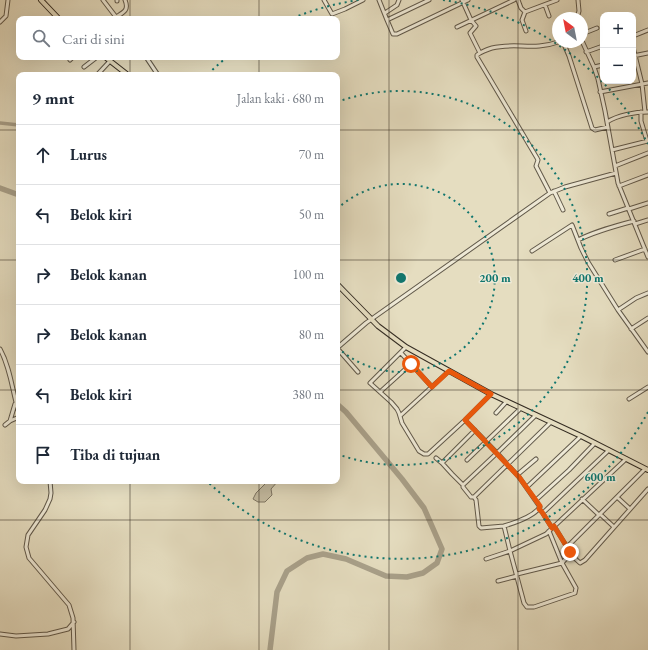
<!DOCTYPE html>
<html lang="id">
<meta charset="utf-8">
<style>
body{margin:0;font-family:"EB Garamond",serif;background:#f2f2f3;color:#1f2937}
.controls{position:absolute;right:12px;top:12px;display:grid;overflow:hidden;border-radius:8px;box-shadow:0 4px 16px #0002}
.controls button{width:36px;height:36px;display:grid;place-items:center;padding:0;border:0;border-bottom:1px solid #e0e1e3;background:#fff;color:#1f2937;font:20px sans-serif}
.compass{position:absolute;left:552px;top:12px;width:36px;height:36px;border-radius:50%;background:#fff;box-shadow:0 4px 16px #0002;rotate:328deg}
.stop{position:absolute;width:12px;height:12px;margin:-9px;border:3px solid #ea580c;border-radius:50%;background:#fff}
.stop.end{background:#ea580c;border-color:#fff;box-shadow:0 1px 4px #0008}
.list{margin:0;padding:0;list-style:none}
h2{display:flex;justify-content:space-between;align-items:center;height:52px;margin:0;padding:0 16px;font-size:17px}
h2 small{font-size:13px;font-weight:400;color:#747a83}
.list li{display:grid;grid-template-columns:26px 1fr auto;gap:12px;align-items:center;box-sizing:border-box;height:60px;padding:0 16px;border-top:1px solid #e0e1e3}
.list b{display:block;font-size:15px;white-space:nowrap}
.list em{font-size:13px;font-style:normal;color:#747a83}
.icon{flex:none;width:22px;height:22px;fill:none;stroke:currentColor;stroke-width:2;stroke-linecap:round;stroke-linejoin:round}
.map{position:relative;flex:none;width:648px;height:650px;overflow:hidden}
.search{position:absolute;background:#fff;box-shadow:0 4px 16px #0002;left:16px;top:16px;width:324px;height:44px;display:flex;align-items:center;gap:10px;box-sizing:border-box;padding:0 14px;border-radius:8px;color:#747a83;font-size:15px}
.panel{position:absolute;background:#fff;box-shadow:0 4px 16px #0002;left:16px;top:72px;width:324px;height:412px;border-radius:8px}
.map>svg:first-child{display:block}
</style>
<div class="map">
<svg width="648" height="650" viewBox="0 0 648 650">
<rect width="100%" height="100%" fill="#e5ddc0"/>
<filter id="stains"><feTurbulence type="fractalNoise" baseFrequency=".005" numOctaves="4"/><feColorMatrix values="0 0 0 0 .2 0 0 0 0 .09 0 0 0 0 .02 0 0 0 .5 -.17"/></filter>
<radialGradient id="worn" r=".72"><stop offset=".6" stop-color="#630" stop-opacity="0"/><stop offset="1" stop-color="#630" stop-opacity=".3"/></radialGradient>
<path fill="#c7bfa5" stroke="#7e7664" d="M268,481H278L271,489L272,495L265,502H258L253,499L256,493Z"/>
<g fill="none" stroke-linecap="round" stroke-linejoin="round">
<path stroke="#a9a18b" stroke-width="3.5" d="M0,123L19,125"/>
<path stroke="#a9a18b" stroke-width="5.5" d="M0,188L19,195
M270,650L277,592L287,571L307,558L323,554L346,559L386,576L407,577L423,573L437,563L442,549L424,508L402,479L346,412L337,404"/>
<g stroke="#61594a" stroke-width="5">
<path id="minor" d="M103,0L116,17
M117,0V1
M324,0L332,14L345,9L363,0
M379,0L387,20L429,0
M462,0L471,20L476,26L470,33L480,53L477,55V57L537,158L538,160L536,166L550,193
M518,0L521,8L525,12L557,0
M545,5L549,16
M525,12L522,20L526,31
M385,13L397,5L399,0
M577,18L579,11L578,0
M113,19C121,13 130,12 125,0
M387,20L393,34H397L468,0
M0,22L6,16L8,0
M457,27L514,0
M582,34L597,28
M633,36L648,30
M582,41L594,67L598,79L605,111L618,183L648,257
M563,42L569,56L592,128L595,130L608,127
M633,47L642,84
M586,52L603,46
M480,53C484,51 488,49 492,48C515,42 534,51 558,42
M633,56L648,53
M146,57L158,75
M70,60L73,57
M84,67L97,57
M594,67L603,65
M97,75L110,61
M642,84L645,112
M600,92L648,83
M641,112V121L647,141
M607,122C618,115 635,112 648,112
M612,150L648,141
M615,166L648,153
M619,186L648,175
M554,191L563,210
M629,209L648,203
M609,214L628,208
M635,224L648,220
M578,240C596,231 615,226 634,221
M532,251L572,225L581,248L588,262L618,310L636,298L648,293
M615,260L645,249
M618,310L648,352
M631,329L648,318
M406,347L370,383L391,402L397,409L399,413L402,423L419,451L424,454H428L465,420L497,453L536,415
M337,348L366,323L550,193L565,187L616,173
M337,348L358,372
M0,349C11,369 12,391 19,413
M401,353L432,387
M380,392L411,364
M629,399L648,387
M496,413L507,401
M400,416L449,371
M465,420L491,394
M10,421L19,417
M5,425L10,421L15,404
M436,458L442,463
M626,459L546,534L510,551L524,603L527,607H534L575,593L576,588L562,563L570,554L567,547L645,469
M467,460L521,408
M517,475L536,459
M50,481L51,493L50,499L45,510L28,535L26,547L29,558L69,605L73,618L74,650
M463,485L452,474L442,463L475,430
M527,487L581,436
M474,497L551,422
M617,497L630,509
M582,499L599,515
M536,500L569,470L595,443
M539,509L542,512L545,511L609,450
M542,512L552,528
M600,514L614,527
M554,526L567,547
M570,554L580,563L585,560L648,489
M486,559L510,551L504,526C514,523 534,516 540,507L519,477L497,453L463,485V487L471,497H474L476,500L479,526L481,528L504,526
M517,574L562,563L549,531
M498,581L517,576
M0,634L16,636L48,634L68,629L74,622"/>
</g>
<g stroke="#352d23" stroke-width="6">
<path id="major" d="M41,0L59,19
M105,57L128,75
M337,284L378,326L406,347L491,394L581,436L648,470"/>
</g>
<use href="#minor" stroke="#eee9d6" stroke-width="3"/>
<use href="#major" stroke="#e5ddc0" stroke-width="4"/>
</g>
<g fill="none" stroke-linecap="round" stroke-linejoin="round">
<path stroke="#ea580c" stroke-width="5" d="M411,364L432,387L449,371L491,394L465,420L519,477L540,506L539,509L542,512L552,528L554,526L570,552"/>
</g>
<path fill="none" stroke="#352d23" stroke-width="1" stroke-opacity="0.55" d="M130,0V19M259,0V19M389,0V650M518,0V650M130,57V75M259,57V75M0,130H19M337,130H648M0,260H19M337,260H648M0,390H19M337,390H648M130,481V650M259,481V650M0,520H648"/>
<g fill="none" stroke="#0f766e" stroke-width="2" stroke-dasharray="2 4">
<path d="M337 209A94 94 0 1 1 337 347"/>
<path d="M337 102A187 187 0 1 1 337 454"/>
<path d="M648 412A281 281 0 0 1 208 482M208 74A281 281 0 0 1 226 58M293 18A281 281 0 0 1 359 0M443 0A281 281 0 0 1 648 144"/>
</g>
<circle cx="401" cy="278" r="6" fill="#0f766e" stroke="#eee9d6" stroke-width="2"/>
<g font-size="12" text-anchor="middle" font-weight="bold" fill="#0f766e" stroke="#eee9d6" stroke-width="3" stroke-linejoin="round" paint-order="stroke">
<text x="495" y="282">200 m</text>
<text x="588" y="282">400 m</text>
<text x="600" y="481">600 m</text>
</g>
<rect width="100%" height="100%" filter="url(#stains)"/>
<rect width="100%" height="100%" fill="url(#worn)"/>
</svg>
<div class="controls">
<button>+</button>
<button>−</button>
</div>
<svg class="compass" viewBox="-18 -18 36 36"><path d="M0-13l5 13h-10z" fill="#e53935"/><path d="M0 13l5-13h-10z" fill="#747a83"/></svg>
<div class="stop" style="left:411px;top:364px"></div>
<div class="stop end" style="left:570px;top:552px"></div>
<div class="search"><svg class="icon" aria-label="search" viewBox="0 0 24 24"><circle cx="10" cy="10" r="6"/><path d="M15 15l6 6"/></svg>Cari di sini</div>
<section class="panel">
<h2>9 mnt<small>Jalan kaki · 680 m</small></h2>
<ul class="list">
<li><svg class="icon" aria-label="ahead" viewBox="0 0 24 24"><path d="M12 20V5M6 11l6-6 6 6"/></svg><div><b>Lurus</b></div><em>70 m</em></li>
<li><svg class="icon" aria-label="left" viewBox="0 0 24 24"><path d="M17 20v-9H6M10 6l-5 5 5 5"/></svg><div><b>Belok kiri</b></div><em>50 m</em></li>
<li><svg class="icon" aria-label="right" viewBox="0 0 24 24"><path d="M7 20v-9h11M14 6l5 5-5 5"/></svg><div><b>Belok kanan</b></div><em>100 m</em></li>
<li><svg class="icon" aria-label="right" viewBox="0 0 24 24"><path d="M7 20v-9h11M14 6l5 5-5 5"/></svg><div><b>Belok kanan</b></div><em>80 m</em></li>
<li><svg class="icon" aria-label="left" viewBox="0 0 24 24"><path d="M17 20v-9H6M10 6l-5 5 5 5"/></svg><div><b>Belok kiri</b></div><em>380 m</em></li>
<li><svg class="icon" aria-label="arrive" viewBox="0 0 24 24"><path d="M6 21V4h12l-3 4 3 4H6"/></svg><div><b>Tiba di tujuan</b></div></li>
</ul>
</section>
</div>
